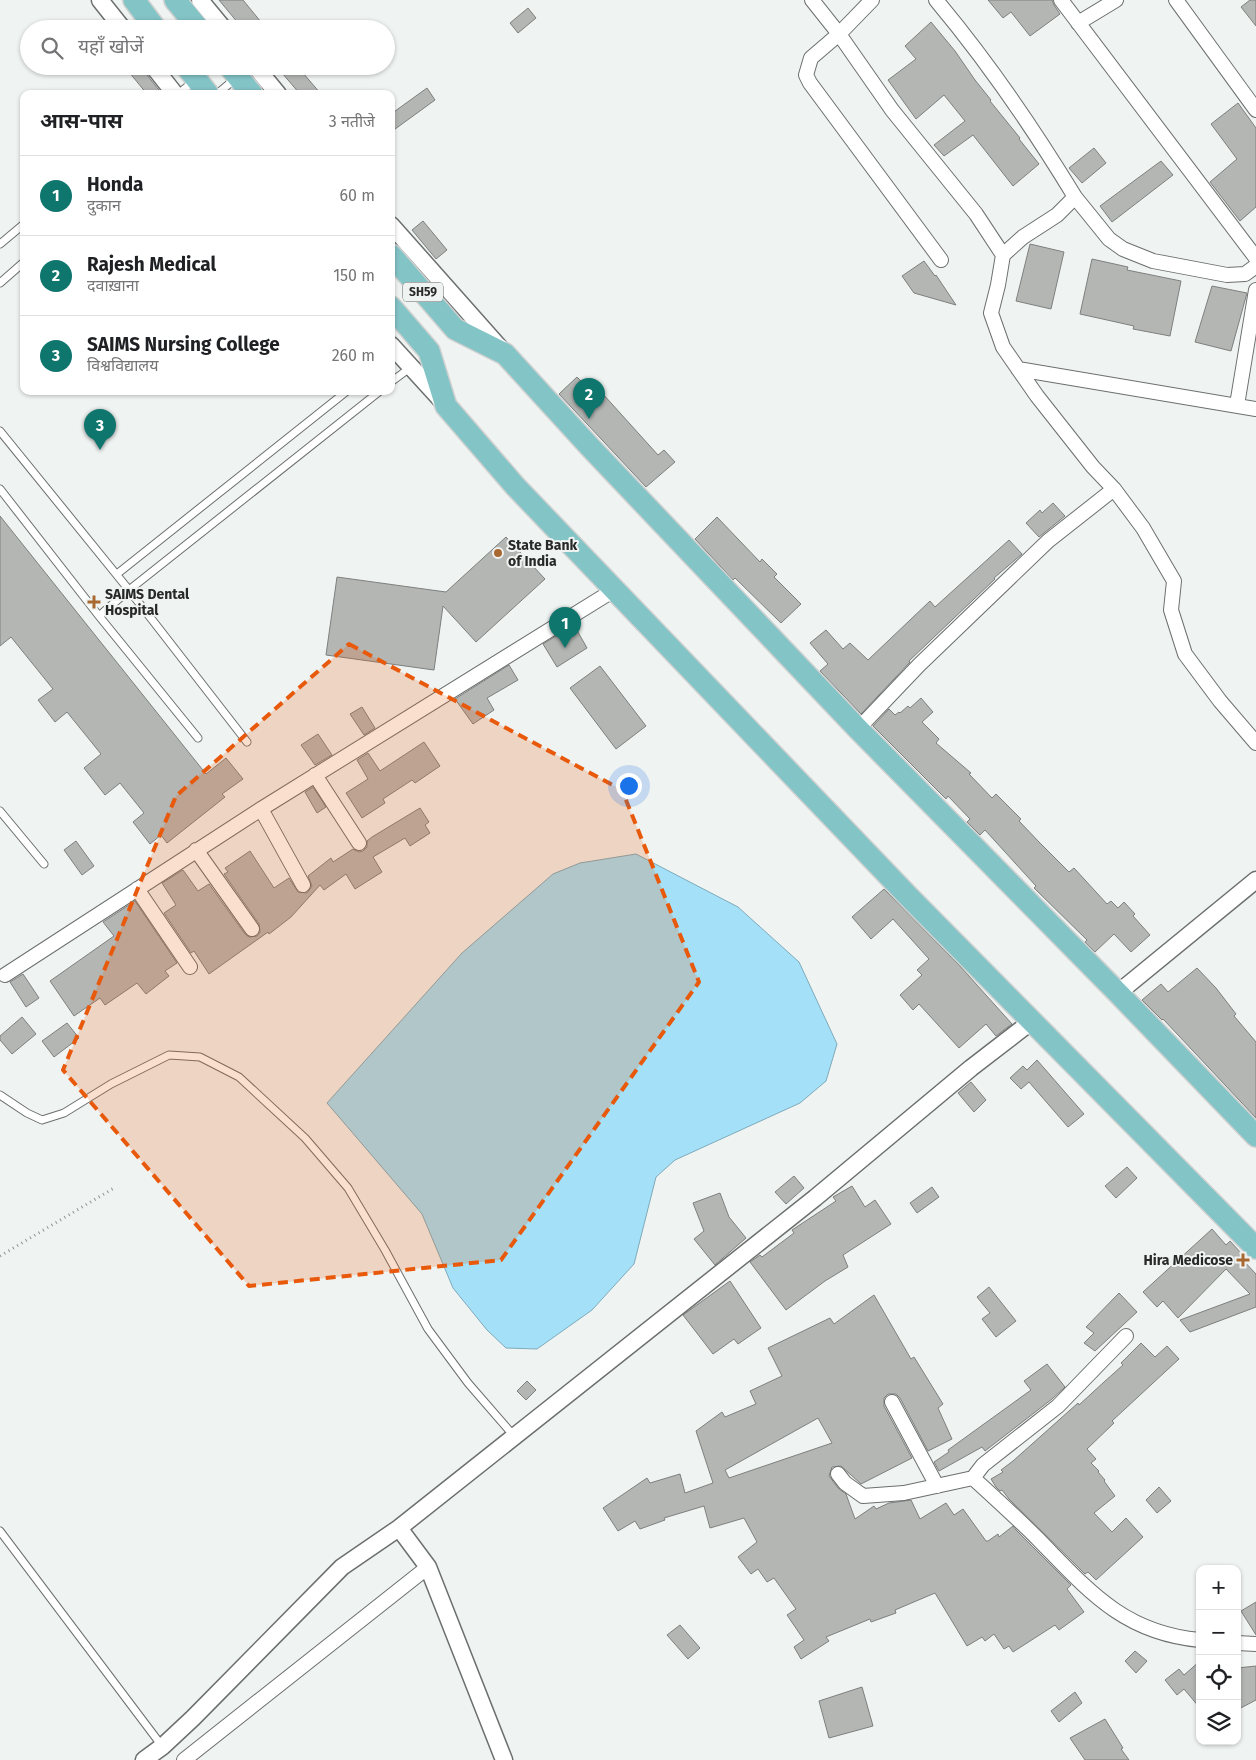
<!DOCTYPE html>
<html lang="hi">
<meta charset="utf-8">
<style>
body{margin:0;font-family:"Fira Sans","Noto Sans Devanagari",sans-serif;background:#f6f6f6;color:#202124}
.controls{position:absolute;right:15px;bottom:15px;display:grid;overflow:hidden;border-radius:10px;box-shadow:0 1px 4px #0004}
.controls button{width:45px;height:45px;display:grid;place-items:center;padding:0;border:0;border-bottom:1px solid #e0e0e0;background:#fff;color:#202124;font:25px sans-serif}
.you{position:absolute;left:628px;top:785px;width:18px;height:18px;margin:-12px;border:4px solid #fff;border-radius:50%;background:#1a73e8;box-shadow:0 0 0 8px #1a73e833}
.badge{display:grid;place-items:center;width:32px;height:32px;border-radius:50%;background:#0f766e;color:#fff;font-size:16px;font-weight:700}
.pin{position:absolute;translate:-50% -41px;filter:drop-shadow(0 1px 2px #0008)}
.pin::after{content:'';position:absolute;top:26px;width:18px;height:15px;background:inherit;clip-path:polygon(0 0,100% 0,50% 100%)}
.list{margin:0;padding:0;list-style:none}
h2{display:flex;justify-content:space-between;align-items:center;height:65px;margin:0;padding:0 20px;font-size:21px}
h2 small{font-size:16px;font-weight:400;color:#757577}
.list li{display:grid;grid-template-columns:32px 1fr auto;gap:15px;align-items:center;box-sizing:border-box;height:80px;padding:0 20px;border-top:1px solid #e0e0e0}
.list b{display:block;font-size:19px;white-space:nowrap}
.list p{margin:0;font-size:16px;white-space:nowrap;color:#757577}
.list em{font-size:16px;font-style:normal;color:#757577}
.icon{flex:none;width:28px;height:28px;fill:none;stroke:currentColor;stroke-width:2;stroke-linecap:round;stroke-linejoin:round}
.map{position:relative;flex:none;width:1256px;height:1760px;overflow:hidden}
.search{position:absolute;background:#fff;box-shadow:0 1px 4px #0004;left:20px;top:20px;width:375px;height:55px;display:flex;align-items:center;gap:12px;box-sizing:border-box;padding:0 18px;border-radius:28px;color:#757577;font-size:19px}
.panel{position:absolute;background:#fff;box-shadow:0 1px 4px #0004;left:20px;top:90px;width:375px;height:305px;border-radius:10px}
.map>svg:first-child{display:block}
</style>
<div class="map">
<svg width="1256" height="1760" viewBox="0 0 1256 1760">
<rect width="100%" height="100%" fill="#eff3f2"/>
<path fill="#a4e1f8" stroke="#7eaaba" d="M636,854L738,907L799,962L837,1044L826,1081L800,1103L675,1160L656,1177L634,1264L592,1310L537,1349L506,1348L487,1330L453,1288L422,1214L327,1103L462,953L553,874L580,863Z"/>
<path fill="#b4b6b4" stroke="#7d807e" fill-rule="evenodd" d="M219,0H243L261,22L253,29H243Z
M988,0H1052L1054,5L1060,14L1030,36L1011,12L1003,18Z
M1250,0H1256V26L1241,7Z
M528,8L536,18L518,33L510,23Z
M931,22L955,51L975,80L991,100L990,101L1020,138L1019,139L1039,164L1013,186L973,135L944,156L934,145L965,121L944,95L916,119L888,80L916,59L905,46Z
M124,66H140L162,94H147Z
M276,66H297L321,94H300Z
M427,88L435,100L391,132V114Z
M1238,103L1256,128V207L1240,221L1210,182L1237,159L1211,124Z
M1094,148L1106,163L1082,183L1069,168Z
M1161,161L1173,175L1112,222L1100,206Z
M423,221L447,250L436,259L412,230Z
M1030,244L1064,252L1051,309L1016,301Z
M1092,259L1128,267L1127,270L1181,281L1170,336L1133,329L1134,326L1080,314Z
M924,261L935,276L936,275L956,305L914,293L902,276Z
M1212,286L1247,293L1231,351L1195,342Z
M577,377L597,397L602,393L658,455L664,450L675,462L646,487L559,394Z
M1053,503L1065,516L1039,537L1026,523L1040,510L1042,513Z
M0,516L206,774L226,758L243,779L222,794L225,797L167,843L161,835L150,844L133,822L144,813L120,783L105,795L84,768L101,754L67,712L55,722L38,700L53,689L11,637L0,646Z
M717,517L760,562L762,559L777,574L774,577L801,604L781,623L735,578L733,580L695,539Z
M506,537L545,579L476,642L443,606L434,670L326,655L337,577L446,592Z
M1009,540L1022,554L994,578L995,579L909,661L910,662L861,714L820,671L828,664L810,643L826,630L843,649L850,643L868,660L930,601L935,607Z
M574,625L587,648L557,667L543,644Z
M509,665L518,680L487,698L494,710L473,724L455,699Z
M600,666L646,726L616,749L570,688Z
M921,698L933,712L922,722L939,739L936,743L971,773L969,774L992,798L996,794L1021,819L1019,821L1040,843L1069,872L1074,868L1107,904L1111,901L1118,908L1124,902L1135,914L1133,916L1150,935L1131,952L1114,934L1095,952L1085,942L1087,940L1034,888L1036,886L985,830L980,835L967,822L970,819L948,796L946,799L873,726L889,709L895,715L899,712L900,713L908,706L910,708Z
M362,707L375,728L364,735L350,714Z
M318,734L332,755L315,765L301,745Z
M424,742L440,766L415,783L412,780L383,799L385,803L362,818L346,793L368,779L357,760L368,753L380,771Z
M313,787L326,807L317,813L305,792Z
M420,808L429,822L425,825L430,833L410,846L405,838L373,857L382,872L355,889L346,874L324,890L320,885L291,917L269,934L268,932L209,974L194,951L191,953L164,913L176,905L162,883L183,870L198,891L209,884L245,934L249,937L257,936L260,932L259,924L224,874L228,872L225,868L250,851L274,888L289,878L298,892L307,893L312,886L308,876L331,858L333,862L353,849L359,852L363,851L367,847V841L372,837Z
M76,841L94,866L82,875L64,850Z
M884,889L960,966L1012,1024L996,1036L986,1024L959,1048L919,1004L913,1010L900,995L922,975L917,970L929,959L893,919L871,939L852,917Z
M135,901L177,963L165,971L169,976L146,994L137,983L105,1005L100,998L74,1016L50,981L114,936L103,922Z
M1197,968L1216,988L1236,1014L1234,1016L1256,1042V1118L1163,1019L1162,1020L1142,1000L1161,984L1168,992Z
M23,974L39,998L26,1007L10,982Z
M22,1017L36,1034L12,1054L0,1040V1036Z
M67,1023L79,1038L54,1057L42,1041Z
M1037,1060L1084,1114L1068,1127L1029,1082L1021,1089L1010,1078L1023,1066L1027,1070Z
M971,1082L986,1100L974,1112L958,1093Z
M1127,1167L1137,1178L1116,1198L1105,1186Z
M794,1176L804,1188L786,1204L775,1192Z
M852,1186L865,1207L875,1200L891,1224L843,1255L848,1267L825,1281L786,1310L750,1262L760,1255L762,1257L794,1233L792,1230L836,1201L833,1197Z
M932,1187L939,1197L917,1213L910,1203Z
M720,1193L729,1217L746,1238L715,1265L694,1239L704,1231L693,1203Z
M1212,1229L1226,1245L1230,1241L1242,1254L1239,1256L1256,1274V1307L1190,1332L1180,1320L1250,1294L1226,1269L1178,1318L1163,1301L1157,1307L1143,1292Z
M730,1281L761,1328L738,1344L734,1339L713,1354L683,1315Z
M989,1287L1016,1321L996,1337L982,1319L990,1313L977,1297Z
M1119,1293L1137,1312L1095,1351L1084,1343L1094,1333L1086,1327Z
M874,1295L911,1359L914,1357L943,1404L938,1408L952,1439L928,1451L900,1398L896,1394H888L884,1398V1406L912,1458L861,1484L841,1466L832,1467L829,1476L838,1488L846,1494L855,1519L874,1506L876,1509L889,1503L911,1500L920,1519L946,1503L954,1515L963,1509L986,1541H988L998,1534L999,1537L1013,1526L1016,1530L1071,1585L1067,1589L1084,1612L1059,1630L1055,1625L1013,1652L1009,1646L1004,1649L994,1634L985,1641L982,1637L967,1646L935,1593L895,1610L896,1613L871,1622L870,1619L826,1637L829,1641L801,1659L794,1647L804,1640L787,1615L796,1609L774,1578L767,1582L758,1569L751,1574L738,1557L757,1542L744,1518L710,1528L704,1506L664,1518L665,1520L640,1529L635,1521L618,1531L603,1508L647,1478L650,1483L680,1474L685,1493L713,1483L696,1431L722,1412L725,1417L756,1404L750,1391L782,1376L768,1348L830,1318L834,1324ZM818,1418L832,1443L729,1478L725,1470Z
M1141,1343L1155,1357L1167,1346L1179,1359L1112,1421L1114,1423L1087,1449L1096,1459L1091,1463L1099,1471L1098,1472L1105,1480L1104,1481L1115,1496L1094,1513L1112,1532L1126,1518L1143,1537L1096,1580L1088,1572L1085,1574L1080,1569L1009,1499L1002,1490L1000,1491L996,1487L991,1479L1003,1472L1001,1470L1013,1461L1078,1403L1079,1405L1104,1382L1123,1365L1121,1363Z
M1047,1364L1065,1387L1052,1399L985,1451L982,1447L939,1471L934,1462L949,1452L948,1450L1031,1390L1024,1381Z
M527,1381L536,1390L526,1400L517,1391Z
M1159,1487L1171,1501L1157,1513L1146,1500Z
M1256,1602V1635L1241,1611Z
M680,1625L700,1648L688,1659L667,1635Z
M1135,1651L1147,1661L1136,1673L1125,1661Z
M1200,1661V1708L1184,1689L1177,1695L1165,1680L1179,1669L1184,1675Z
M1256,1666V1700L1237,1710V1668Z
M862,1687L873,1726L829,1738L819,1701Z
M1075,1692L1082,1703L1059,1722L1051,1711Z
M1105,1719L1123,1748L1121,1749L1129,1760H1085L1070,1738Z"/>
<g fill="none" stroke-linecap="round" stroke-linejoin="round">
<g stroke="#6b6f6d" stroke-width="9">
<path id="service" d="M178,94L213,66
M217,94L235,79
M0,244L24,224
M0,283L24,262
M391,382L411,367
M0,431L129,590L99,616
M0,489L99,616L198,738
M117,574L347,391
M247,742L129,590L380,391
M0,811L44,864
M0,1095L27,1113L42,1120L64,1113L111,1084L169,1055L200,1057L239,1077L305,1138L348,1188L385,1250L428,1329L468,1383L514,1436
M0,1531L162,1746"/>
</g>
<g stroke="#6b6f6d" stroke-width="16">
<path id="minor" d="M812,0L839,34L811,58L806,75L810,83L941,260
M872,0L839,34L892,110L976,214L1003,255
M936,0C988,62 1033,128 1075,197L1057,215L1023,237L1003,255L998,285L991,313L1003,347L1037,396L1093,467L1114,489L1143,528L1174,581L1171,610L1185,654L1220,701L1256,743
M1061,0L1256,258
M1176,0L1256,110
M1078,23L1116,0
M1075,197L1109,239L1123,249L1153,261L1227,275L1245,274L1256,266
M1018,369L1256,409
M1237,405L1256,290
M858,729L919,665L1048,541L1114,489
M315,775L359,843
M261,809L303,885
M196,850L252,929
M137,889L190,967
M5,975L261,809L614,590
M892,1402L937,1486
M838,1474L845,1483L863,1496L904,1493L973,1478C995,1498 1017,1518 1038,1539C1088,1590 1123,1633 1200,1640
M973,1478L983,1465L1058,1406L1126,1336
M1237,1643L1256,1644
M184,1760L428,1567"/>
</g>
<g stroke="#6b6f6d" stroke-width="19">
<path id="tertiary" d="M100,0L123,29
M200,0L224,29
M153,66L175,94
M255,66L278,94
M391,225L501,349
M391,345L443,402
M1118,993L1256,880
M399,1528L428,1567L504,1760
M144,1760L163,1746L193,1718L342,1567L399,1528L815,1198L971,1068L1032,1021"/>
</g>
<g stroke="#cfd0d0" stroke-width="24">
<path id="primary" d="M134,0L156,29
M175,0L199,29
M186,66L208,94
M229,66L252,94
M391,255L455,329L505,354L590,447L858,729L1118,993L1256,1136
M391,307L429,351L446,406L515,486L909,897L1256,1248"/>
</g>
<path stroke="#919493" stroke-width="3" stroke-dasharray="1 4" stroke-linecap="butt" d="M0,1256L114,1188"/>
<use href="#service" stroke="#fff" stroke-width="7"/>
<use href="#minor" stroke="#fff" stroke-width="14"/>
<use href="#tertiary" stroke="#fff" stroke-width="16"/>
<use href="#primary" stroke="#83c4c7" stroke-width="21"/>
</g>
<path fill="#e8590c" fill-opacity="0.2" stroke="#e8590c" stroke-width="4" stroke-dasharray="10 6" stroke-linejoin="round" d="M349,644L622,790L699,982L501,1260L249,1286L63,1070L176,796Z"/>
<g fill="#a86831" stroke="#eff3f2" stroke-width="2">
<circle cx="498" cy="553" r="5"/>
<path d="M91.5 594.5h5v5h5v5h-5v5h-5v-5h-5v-5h5z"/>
<path d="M1240.5 1252.5h5v5h5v5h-5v5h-5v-5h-5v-5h5z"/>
</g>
<g text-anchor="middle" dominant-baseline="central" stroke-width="4" stroke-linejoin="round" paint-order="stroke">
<rect fill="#eff3f2" stroke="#636565" stroke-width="1" x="403" y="282.5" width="40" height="19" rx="4"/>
<g font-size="12" font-weight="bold" fill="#272828">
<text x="423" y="292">SH59</text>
</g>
<g font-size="14" font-weight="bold" fill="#272828" stroke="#eff3f2" text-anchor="start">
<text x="508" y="545">State Bank<tspan x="508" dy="16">of India</tspan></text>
<text x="105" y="594">SAIMS Dental<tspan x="105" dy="16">Hospital</tspan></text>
<text x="1233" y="1260" text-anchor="end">Hira Medicose</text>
</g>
</g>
</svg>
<div class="controls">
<button>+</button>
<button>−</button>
<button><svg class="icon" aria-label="locate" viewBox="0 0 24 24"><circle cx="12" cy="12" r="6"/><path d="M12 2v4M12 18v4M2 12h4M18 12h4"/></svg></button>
<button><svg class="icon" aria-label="layers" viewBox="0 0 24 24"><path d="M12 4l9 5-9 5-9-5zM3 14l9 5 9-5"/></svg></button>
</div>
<div class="you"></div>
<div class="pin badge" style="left:565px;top:648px">1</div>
<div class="pin badge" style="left:589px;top:419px">2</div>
<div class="pin badge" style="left:100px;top:450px">3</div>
<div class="search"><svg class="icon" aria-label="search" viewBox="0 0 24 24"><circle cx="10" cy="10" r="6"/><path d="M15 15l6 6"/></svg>यहाँ खोजें</div>
<section class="panel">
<h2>आस-पास<small>3 नतीजे</small></h2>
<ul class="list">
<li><span class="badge">1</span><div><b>Honda</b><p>दुकान</p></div><em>60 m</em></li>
<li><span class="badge">2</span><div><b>Rajesh Medical</b><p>दवाख़ाना</p></div><em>150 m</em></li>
<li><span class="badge">3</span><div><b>SAIMS Nursing College</b><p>विश्वविद्यालय</p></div><em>260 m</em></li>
</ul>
</section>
</div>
